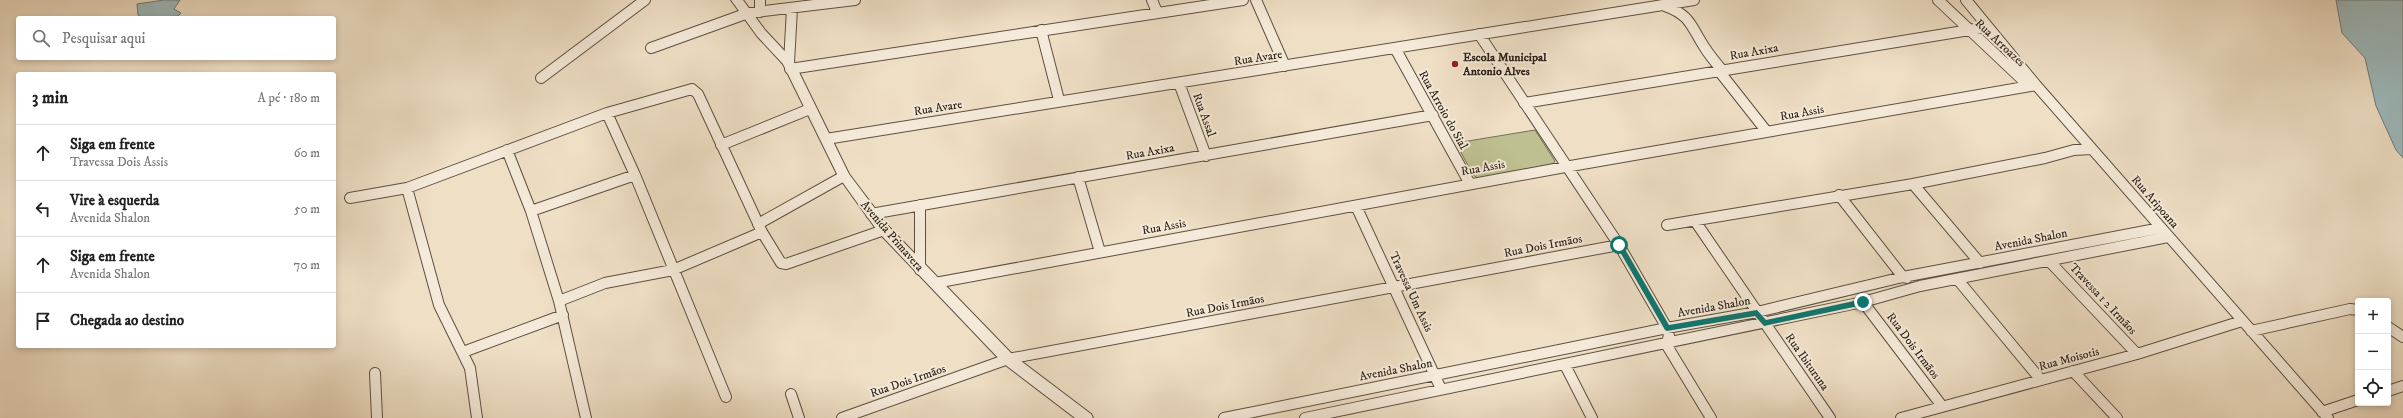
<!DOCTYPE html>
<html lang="pt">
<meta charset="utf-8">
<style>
body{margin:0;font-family:"IM FELL DW Pica",serif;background:#f2f2f2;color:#222}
.controls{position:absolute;right:12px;bottom:12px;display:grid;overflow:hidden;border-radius:4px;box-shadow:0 2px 6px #0003}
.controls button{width:36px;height:36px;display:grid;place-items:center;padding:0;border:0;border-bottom:1px solid #e0e0e0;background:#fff;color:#222;font:20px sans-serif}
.stop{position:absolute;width:12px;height:12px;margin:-9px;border:3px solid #0f766e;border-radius:50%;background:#fff}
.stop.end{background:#0f766e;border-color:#fff;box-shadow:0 1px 4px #0008}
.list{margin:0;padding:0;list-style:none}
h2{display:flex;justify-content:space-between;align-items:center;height:52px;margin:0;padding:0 16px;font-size:17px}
h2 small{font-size:13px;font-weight:400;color:#767676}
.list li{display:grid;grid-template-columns:26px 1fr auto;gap:12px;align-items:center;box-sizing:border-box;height:56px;padding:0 16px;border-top:1px solid #e0e0e0}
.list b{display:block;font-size:15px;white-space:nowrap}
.list p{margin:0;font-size:13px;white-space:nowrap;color:#767676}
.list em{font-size:13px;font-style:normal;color:#767676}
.icon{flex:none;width:22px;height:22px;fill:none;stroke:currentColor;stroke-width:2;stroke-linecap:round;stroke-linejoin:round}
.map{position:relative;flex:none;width:2403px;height:418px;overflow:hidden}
.search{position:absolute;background:#fff;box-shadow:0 2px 6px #0003;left:16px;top:16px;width:320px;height:44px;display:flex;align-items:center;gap:10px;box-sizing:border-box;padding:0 14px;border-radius:4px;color:#767676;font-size:15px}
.panel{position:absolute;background:#fff;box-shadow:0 2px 6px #0003;left:16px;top:72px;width:320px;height:276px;border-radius:4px}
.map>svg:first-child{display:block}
</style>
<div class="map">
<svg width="2403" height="418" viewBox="0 0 2403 418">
<rect width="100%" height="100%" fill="#efdfc5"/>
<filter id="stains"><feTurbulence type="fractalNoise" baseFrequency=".005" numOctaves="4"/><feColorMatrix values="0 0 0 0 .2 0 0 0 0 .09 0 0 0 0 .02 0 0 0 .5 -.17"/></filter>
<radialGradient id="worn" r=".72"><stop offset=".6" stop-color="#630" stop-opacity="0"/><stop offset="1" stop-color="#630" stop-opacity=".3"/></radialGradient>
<path fill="#bec091" stroke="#747054" d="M1535,130L1555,161L1553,164L1478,178L1473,175L1456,143Z"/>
<path fill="#9dbabd" stroke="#6f7c7a" d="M164,0H180L174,9L181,13L178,16L142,18L138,15L137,4Z
M2336,0H2403V158L2396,150L2376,106L2365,58L2342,33Z"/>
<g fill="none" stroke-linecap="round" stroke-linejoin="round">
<g stroke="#5c5042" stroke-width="12">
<path id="minor" d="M760,0V12
M1152,0L1157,12
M1256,0L1285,66
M1938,0L2029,86
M1966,0L2036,85L2328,418
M1665,6C1691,15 1691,27 1705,48C1710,56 1716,63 1722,70
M1041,30L1059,100
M1479,34L1619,245L1667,328L1669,336L1666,344L1711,418
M651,48L748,13L855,0
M1395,48L1470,184
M789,63L792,8
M790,69L1243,0
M1719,71L1767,132
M541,78L645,0
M1179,83L1206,156
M1524,103L1988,27
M607,113L635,175L726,397
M826,139L1694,0
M721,145L810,109
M507,150L531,211L559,301L586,418
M1078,177L1100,252
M1913,184L1980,263
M407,188L439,305L470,368L477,418
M1839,195L1903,277L1907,278
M350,198L407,188L607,113L692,89L698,94L762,232L781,263L786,264L884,230
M920,205V270
M1356,206L1441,389
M531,211L635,175
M871,214L1433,115
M1695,221L1830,418
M758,224L844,176
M1667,225L1913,184L2045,158L2074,150L2091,149
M2050,262L2137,354
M1958,280L2041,380
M935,283L1565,167L2036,85
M559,301L605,283L673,270L762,232
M1863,302L1942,406
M2388,327L2403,337
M2251,331L2350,309L2358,310
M463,352L563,315
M1565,365L1592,418
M2073,371L2117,418
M375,373L377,418
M2388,391L2403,386
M791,394L799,418
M2322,412L2358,400
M842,418L1008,359L1619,245
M1224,418L1667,328L1757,312L1903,277L2161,228
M1305,418L1863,302L1920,286L2168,237
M1901,418L2137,354L2242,321"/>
</g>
<g stroke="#5c5042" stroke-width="2">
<path id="tertiary" d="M731,0H743L765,30L793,60L849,174L889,227L1013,355L1091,414L1093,418H1075L1003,363L879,233L838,176L783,64L757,36Z"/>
</g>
<use href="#minor" stroke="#f5ead9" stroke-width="10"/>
<use href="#tertiary" fill="#f5ead9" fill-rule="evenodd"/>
</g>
<path fill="#0f766e" d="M1617,244H1622L1669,325L1757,310L1766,320L1863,299L1867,302L1863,305L1764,326L1755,316L1667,331L1665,330L1616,245Z"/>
<circle fill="#8f2418" stroke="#f5ead9" stroke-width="1.5" cx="1455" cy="64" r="4"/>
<g text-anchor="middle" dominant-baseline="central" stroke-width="4" stroke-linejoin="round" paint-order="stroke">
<g font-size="12" fill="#2b2016" stroke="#f5ead9">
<text transform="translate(2000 43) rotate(43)">Rua Arroazes</text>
<text transform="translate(1754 52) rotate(-10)">Rua Axixa</text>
<text transform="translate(1258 58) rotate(-9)">Rua Avare</text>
<text transform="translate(938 108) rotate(-9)">Rua Avare</text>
<text transform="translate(1443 110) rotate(61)">Rua Arroio do Sial</text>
<text transform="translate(1802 113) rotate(-10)">Rua Assis</text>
<text transform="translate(1204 115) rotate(70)">Rua Assal</text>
<text transform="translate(1150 152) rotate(-10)">Rua Axixa</text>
<text transform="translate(1483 168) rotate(-10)">Rua Assis</text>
<text transform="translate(2155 202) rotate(49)">Rua Aripoana</text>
<text transform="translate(1164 227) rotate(-10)">Rua Assis</text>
<text transform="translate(892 236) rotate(49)">Avenida Primavera</text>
<text transform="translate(2031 240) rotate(-11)">Avenida Shalon</text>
<text transform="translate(1543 246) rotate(-11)">Rua Dois Irmãos</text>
<text transform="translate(1411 292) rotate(65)">Travessa Um Assis</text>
<text transform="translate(2103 299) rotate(47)">Travessa 1 2 Irmãos</text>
<text transform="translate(1225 306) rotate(-11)">Rua Dois Irmãos</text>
<text transform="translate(1714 307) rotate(-10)">Avenida Shalon</text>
<text transform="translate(1913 346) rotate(53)">Rua Dois Irmãos</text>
<text transform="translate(2069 359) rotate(-15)">Rua Moisotis</text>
<text transform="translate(1807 362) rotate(55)">Rua Ibituruna</text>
<text transform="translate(1396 370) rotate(-11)">Avenida Shalon</text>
<text transform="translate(908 381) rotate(-19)">Rua Dois Irmãos</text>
</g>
<g font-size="12" font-weight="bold" fill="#2b2016" stroke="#f5ead9" text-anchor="start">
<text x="1463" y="57">Escola Municipal<tspan x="1463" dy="14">Antonio Alves</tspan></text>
</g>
</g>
<rect width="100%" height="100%" filter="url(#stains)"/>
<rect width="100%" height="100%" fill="url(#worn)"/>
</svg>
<div class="controls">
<button>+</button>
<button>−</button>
<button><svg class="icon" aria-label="locate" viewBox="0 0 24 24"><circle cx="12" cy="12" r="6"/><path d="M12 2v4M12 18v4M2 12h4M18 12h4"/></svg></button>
</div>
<div class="stop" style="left:1619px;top:245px"></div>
<div class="stop end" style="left:1863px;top:302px"></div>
<div class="search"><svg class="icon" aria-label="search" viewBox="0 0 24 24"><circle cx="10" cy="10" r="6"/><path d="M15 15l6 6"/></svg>Pesquisar aqui</div>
<section class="panel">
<h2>3 min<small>A pé · 180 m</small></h2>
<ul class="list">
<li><svg class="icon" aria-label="ahead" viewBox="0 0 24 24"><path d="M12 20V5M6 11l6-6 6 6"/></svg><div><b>Siga em frente</b><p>Travessa Dois Assis</p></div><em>60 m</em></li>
<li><svg class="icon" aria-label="left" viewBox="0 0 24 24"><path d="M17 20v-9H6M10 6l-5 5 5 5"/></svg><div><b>Vire à esquerda</b><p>Avenida Shalon</p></div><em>50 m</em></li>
<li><svg class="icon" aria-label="ahead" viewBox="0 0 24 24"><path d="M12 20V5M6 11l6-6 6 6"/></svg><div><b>Siga em frente</b><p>Avenida Shalon</p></div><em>70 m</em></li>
<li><svg class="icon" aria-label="arrive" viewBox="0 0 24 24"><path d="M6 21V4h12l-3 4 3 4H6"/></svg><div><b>Chegada ao destino</b></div></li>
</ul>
</section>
</div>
